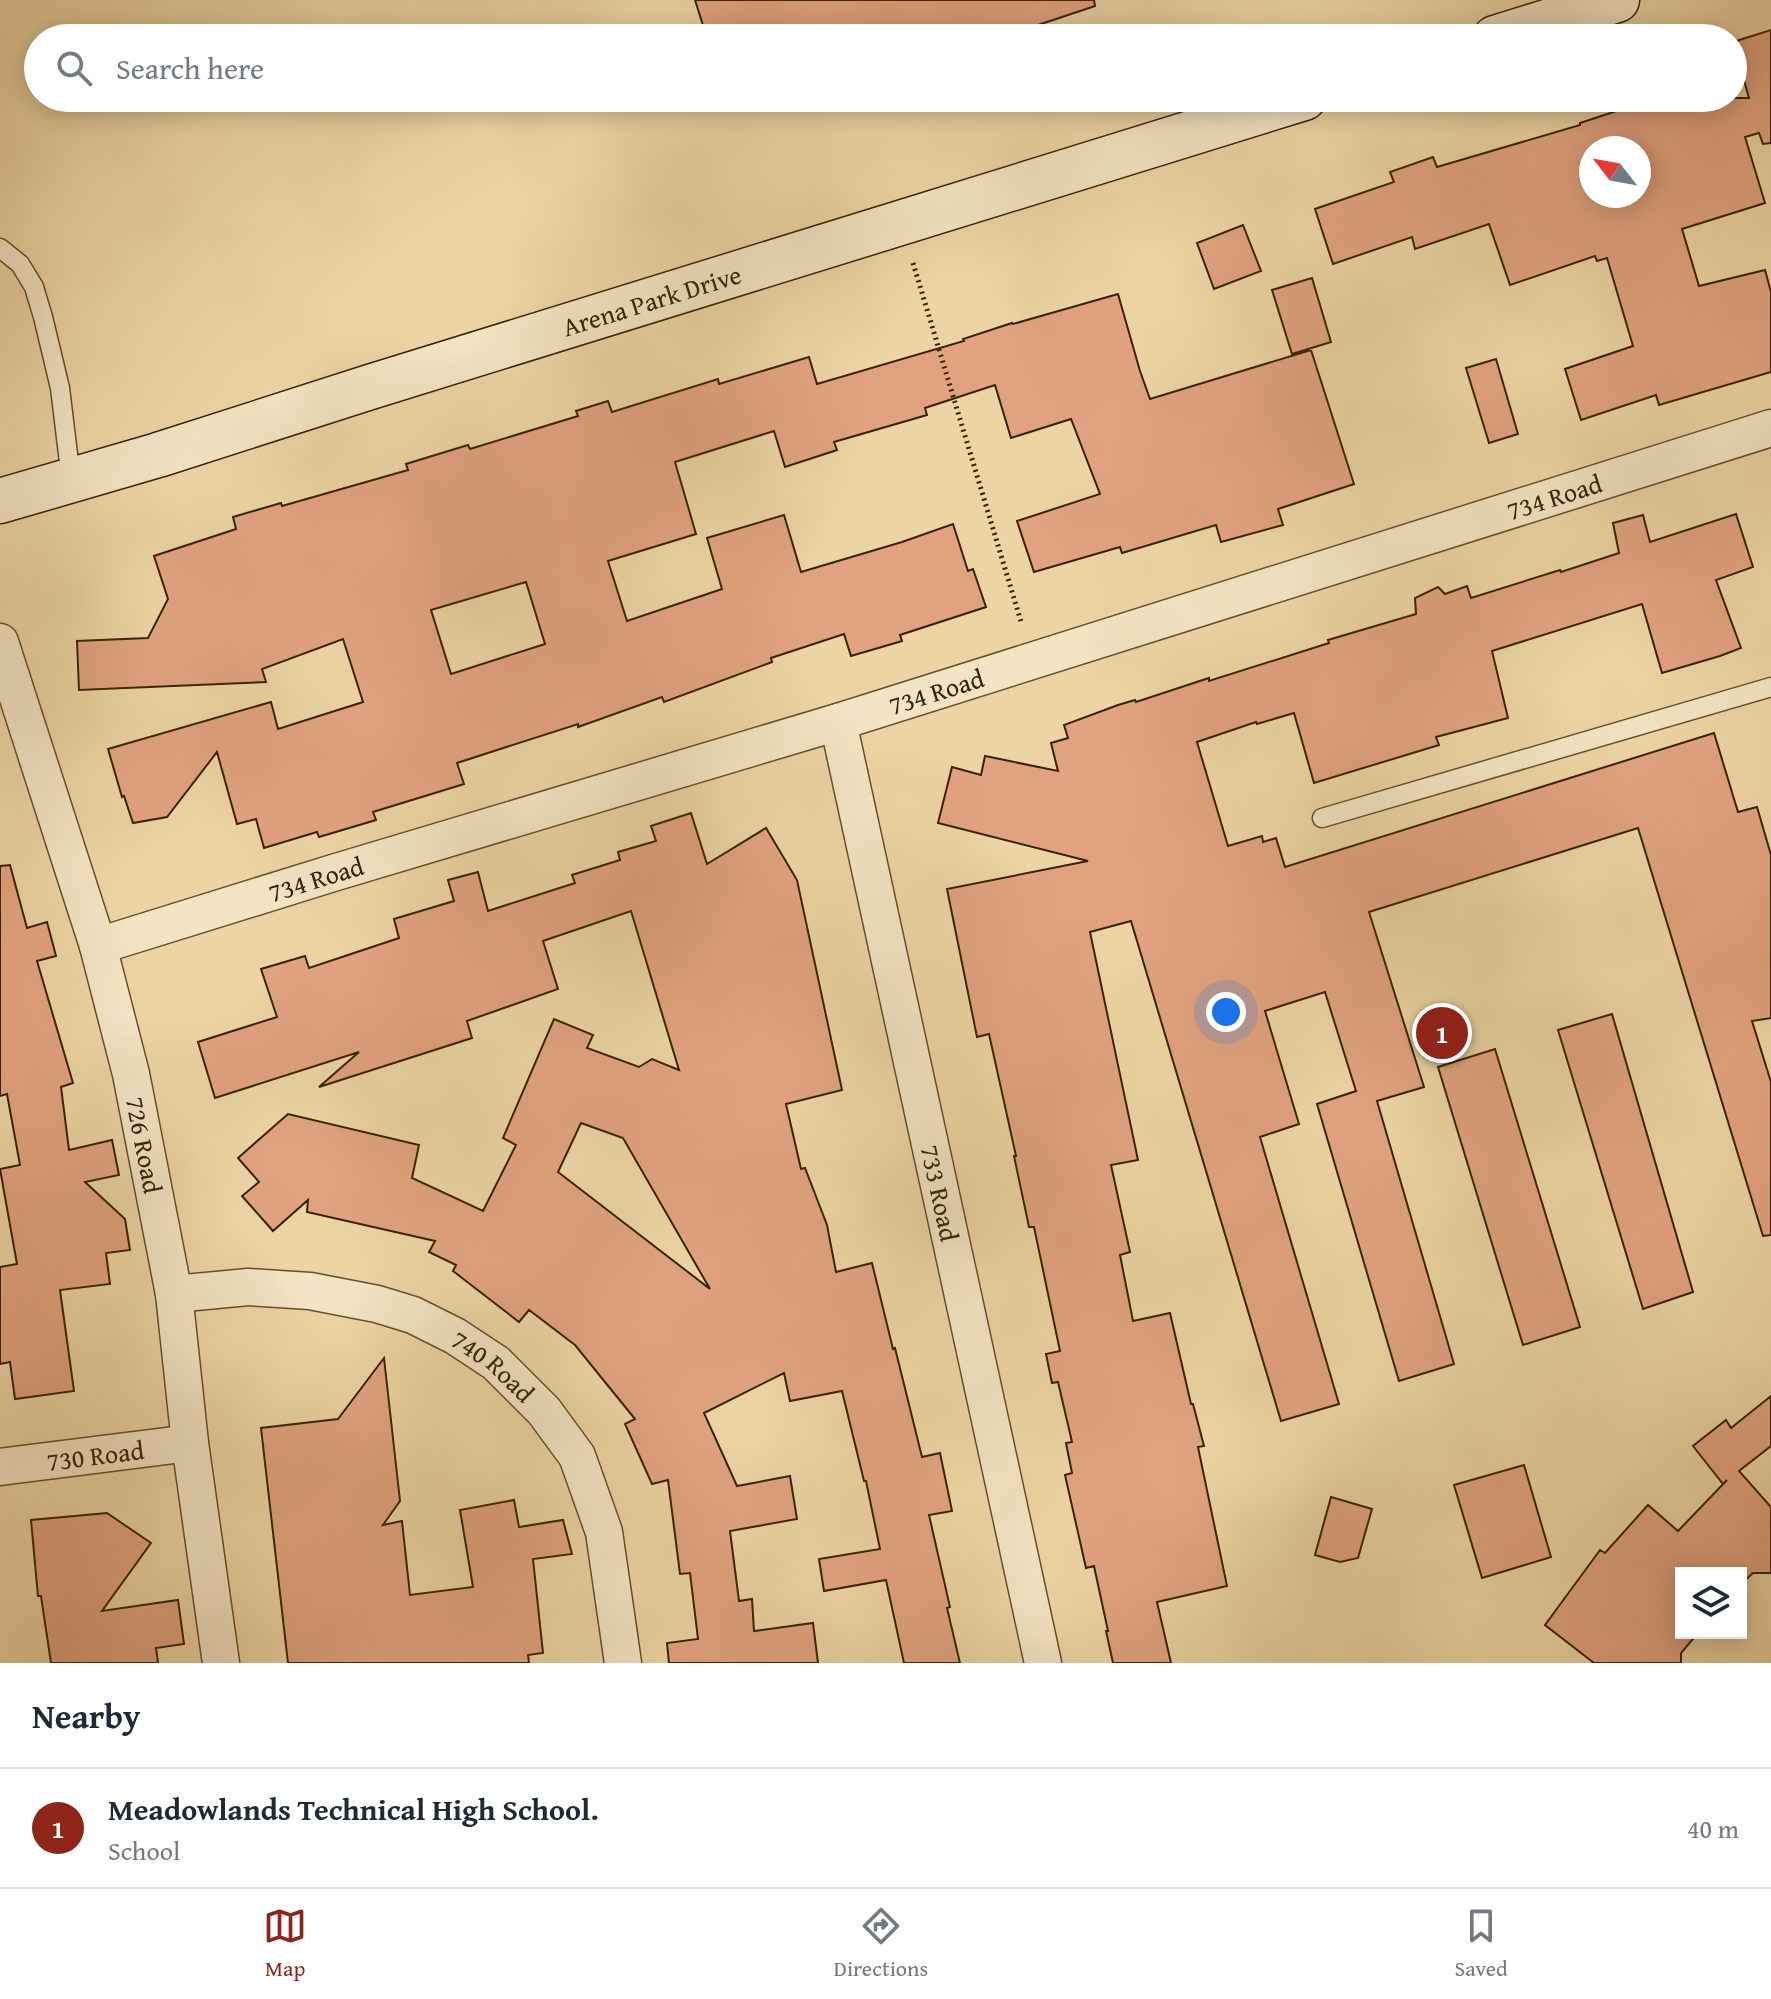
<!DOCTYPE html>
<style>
body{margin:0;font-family:"Gentium Book Plus",serif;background:#f6f6f7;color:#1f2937}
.controls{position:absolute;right:24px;bottom:24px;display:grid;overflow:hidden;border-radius:0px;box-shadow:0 4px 20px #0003}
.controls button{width:72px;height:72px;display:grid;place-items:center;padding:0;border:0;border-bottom:2px solid #e0e1e3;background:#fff;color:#1f2937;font:40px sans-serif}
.compass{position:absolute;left:1579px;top:136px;width:72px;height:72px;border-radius:50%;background:#fff;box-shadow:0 4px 20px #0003;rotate:301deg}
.you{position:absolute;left:1226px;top:1012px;width:28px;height:28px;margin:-20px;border:6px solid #fff;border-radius:50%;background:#1a73e8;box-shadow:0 0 0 12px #1a73e833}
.badge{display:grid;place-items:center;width:52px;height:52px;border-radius:50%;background:#8f2418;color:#fff;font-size:26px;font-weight:700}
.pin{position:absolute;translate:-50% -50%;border:4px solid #fff;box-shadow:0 2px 8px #0006}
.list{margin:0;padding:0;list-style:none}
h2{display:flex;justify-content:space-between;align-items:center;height:104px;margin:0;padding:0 32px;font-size:34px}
h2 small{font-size:26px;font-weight:400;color:#747a83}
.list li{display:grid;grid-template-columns:52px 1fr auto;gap:24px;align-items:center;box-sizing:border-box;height:120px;padding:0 32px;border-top:2px solid #e0e1e3}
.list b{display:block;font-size:30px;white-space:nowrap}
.list p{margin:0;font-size:26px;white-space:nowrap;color:#747a83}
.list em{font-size:26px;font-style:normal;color:#747a83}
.icon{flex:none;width:44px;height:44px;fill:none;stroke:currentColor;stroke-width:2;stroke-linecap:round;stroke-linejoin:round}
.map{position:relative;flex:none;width:1771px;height:1663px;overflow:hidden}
.search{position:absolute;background:#fff;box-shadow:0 4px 20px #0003;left:24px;right:24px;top:24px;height:88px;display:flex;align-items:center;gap:20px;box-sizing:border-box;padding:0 28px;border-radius:44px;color:#747a83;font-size:30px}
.sheet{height:224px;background:#fff}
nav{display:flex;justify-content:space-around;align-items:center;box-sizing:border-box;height:112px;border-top:2px solid #e0e1e3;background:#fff;font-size:22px;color:#747a83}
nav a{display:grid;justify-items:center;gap:4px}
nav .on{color:#8f2418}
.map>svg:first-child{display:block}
</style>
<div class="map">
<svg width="1771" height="1663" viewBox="0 0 1771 1663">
<rect width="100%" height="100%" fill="#ecd5a3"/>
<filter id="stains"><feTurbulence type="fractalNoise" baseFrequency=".0025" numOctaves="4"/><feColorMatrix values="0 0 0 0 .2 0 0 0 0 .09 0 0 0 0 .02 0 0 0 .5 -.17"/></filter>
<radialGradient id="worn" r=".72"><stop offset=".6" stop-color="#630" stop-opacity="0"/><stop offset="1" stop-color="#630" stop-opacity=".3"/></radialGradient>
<path fill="#e1a37f" stroke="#3a2107" stroke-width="2" fill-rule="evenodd" d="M695,0H1094L1095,6L999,38H707Z
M1771,30V143L1763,144L1759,133L1745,137L1765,203L1682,229L1699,286L1765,270L1771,292V372L1659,405L1656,395L1581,420L1565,369L1633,346L1607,258L1597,261L1595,256L1510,285L1489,224L1415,249L1412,237L1333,264L1315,209L1394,182L1390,172L1433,157L1437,167L1580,125V123L1656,98H1749L1733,42ZM1591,148H1639V196H1591Z
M1243,225L1261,271L1214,289L1197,243Z
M1312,278L1331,342L1292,354L1272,290Z
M1118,294L1140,371L1150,399L1311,350L1354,484L1278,509L1283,525L1221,542L1216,525L1122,553L1120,547L1034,572L1017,521L1100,494L1071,419L1011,438L995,385L925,408L927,415L834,442L837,450L785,467L774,431L675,462L696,534L608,561L627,621L722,589L707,538L784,515L801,572L902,542L953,524L968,571L973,569L986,607L900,635L902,641L851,656L844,634L771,658L772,662L664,702L662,697L578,727V724L457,763L464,784L373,812L376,820L319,837L317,832L264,848L256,819L237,824L217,752L167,817L133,823L124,796L122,797L108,749L271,702L278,729L363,702L343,639L262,669L266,682L79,690L77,641L148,638L168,599L154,556L236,529L233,517L281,503L282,506L408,470L406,464L468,445L470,449L578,416L576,411L608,401L612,412L718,379L719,384L809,357L817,384L964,341L963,339L1012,323L1013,324ZM526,582L545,644L451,674L431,610Z
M1496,359L1518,434L1489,443L1466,368Z
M1736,514L1753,567L1716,580L1741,648L1720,656L1662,673L1642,604L1492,651L1508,718L1436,737L1439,745L1314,783L1294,713L1257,724L1256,722L1197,742L1228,846L1262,836L1263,842L1276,838L1285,867L1714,733L1738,812L1757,807L1771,855V1018L1752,1021L1771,1082V1235L1763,1236L1638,828L1369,912L1424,1087L1377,1101L1454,1364L1399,1381L1317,1104L1356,1091L1325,992L1265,1011L1299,1124L1260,1137L1339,1404L1281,1421L1131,921L1090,932L1138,1160L1111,1165L1130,1252L1120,1255L1133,1321L1170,1313L1191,1404H1193L1204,1446L1198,1447L1227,1586L1157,1602L1171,1663H1113L1106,1631H1108L1094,1566L1086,1568L1065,1475L1072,1473L1066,1443L1072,1442L1058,1382L1052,1383L1046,1354L1060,1351L1034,1227H1029L1014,1156H1016L989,1034L977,1037L947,889L1088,861L938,823L952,767L981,775L985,756L1058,771L1051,743L1068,738L1064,725L1118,705L1135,700L1136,702L1209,678V681L1329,643L1328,640L1416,614L1415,598L1438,587L1445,594L1467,586L1471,598L1560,570L1561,572L1619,553L1613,523L1643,515L1650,542Z
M691,813L707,864L766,828L797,880L842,1090L786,1104L801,1169L805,1168L827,1225L836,1272L872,1263L893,1349L895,1348L922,1457L940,1453L952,1511L929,1515L950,1607L947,1608L960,1663H904L886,1580L824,1591L819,1559L880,1549L866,1481H864L842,1391L790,1401L784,1373L704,1413L737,1486L790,1476L797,1519L730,1531L739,1601L752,1599L754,1631L813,1623L818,1663H669L667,1643L698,1639L690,1573L680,1574L668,1480L652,1484L625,1424L635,1419L575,1345L529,1310L519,1322L453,1271L456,1265L429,1252L435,1241L307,1212L308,1200L273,1231L242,1196L259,1182L238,1158L288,1114L419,1145L412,1178L483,1211L516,1145L503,1138L554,1019L593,1035L587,1048L639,1067L652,1059L679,1070L631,911L543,941L558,989L467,1021L472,1038L319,1087L359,1052L215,1098L198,1042L277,1017L261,969L305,956L309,968L399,938L394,919L454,901L448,880L478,872L488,911L575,883L572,875L620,860L618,852L656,841L651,826ZM581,1123L623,1138L710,1289L558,1172Z
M10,865L27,928L47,922L56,956L37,961L73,1083L61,1087L69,1150L112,1140L119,1175L85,1182L125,1219L130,1250L106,1253L110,1284L60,1290L74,1391L15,1399L10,1362L0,1364V1267L17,1264L0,1169L20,1165L7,1094L0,1096V866Z
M1612,1014L1693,1292L1643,1309L1558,1030Z
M1495,1049L1580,1327L1523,1345L1438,1067Z
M384,1358L400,1501L383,1525L402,1521L410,1595L473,1587L460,1510L514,1500L519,1527L563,1520L572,1554L533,1559L543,1653L528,1655L529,1663H288L261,1428L338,1419Z
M1771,1396V1446L1739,1471L1771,1507V1573H1753L1741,1584V1573H1681V1633H1698L1681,1653V1663H1594L1545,1625L1600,1550L1605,1553L1648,1505L1678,1531L1727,1480L1723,1484L1693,1446L1726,1420L1731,1428Z
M1524,1465L1551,1557L1482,1578L1454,1485Z
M1331,1497L1372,1509L1358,1558L1340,1562L1315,1555Z
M107,1513L151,1543L102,1611L178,1600L184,1644L156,1648L158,1663H51L41,1596H38L31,1520Z"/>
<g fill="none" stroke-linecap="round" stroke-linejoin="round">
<g stroke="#664e2e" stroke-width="21">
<path id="lane" d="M0,248L20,264L34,287L43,317L60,388L71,479
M1322,818L1771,687"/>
</g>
<g stroke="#664e2e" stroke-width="39">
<g id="street">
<path id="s1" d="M0,642L98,946L131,1074L174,1294L190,1443L221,1663"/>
<path id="s2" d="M838,722L1043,1663"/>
<path id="s3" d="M98,946L333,873L838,722L1771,428"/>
<path id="s4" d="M174,1294L248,1287L310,1291L377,1304L413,1315L455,1336L496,1363L544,1411L577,1456L604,1532L623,1663"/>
<path id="s5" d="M0,1467L190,1443"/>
</g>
</g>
<g stroke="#3a2107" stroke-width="47">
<g id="secondary">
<path d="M1495,38L1617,0"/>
<path id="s6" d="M0,501L158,455L370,387L1304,98"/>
</g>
</g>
<path stroke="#3a2107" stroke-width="5" stroke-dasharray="2 4" stroke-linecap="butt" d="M913,263L1022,625"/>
<use href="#lane" stroke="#f3e4c3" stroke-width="18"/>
<use href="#street" stroke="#f3e4c3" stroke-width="36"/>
<use href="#secondary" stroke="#f3e4c3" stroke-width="44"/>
</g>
<g text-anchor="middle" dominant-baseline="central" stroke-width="8" stroke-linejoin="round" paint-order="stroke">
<g font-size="26" fill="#3a2107" stroke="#f3e4c3">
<text stroke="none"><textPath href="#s6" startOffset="682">Arena Park Drive</textPath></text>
<text stroke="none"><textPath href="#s3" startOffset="1524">734 Road</textPath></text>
<text stroke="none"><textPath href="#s3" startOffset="876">734 Road</textPath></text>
<text stroke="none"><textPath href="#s3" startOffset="228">734 Road</textPath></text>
<text stroke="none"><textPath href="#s1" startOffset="524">726 Road</textPath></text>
<text stroke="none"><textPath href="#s2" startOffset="482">733 Road</textPath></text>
<text stroke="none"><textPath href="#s4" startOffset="338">740 Road</textPath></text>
<text stroke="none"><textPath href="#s5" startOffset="96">730 Road</textPath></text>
</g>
</g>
<rect width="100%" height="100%" filter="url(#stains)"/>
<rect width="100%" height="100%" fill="url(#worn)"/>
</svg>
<div class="controls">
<button><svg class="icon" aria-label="layers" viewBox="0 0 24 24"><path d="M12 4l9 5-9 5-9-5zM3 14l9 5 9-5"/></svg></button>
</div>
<svg class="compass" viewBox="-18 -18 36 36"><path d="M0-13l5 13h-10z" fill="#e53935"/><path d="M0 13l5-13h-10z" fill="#747a83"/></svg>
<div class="you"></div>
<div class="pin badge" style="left:1442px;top:1033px">1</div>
<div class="search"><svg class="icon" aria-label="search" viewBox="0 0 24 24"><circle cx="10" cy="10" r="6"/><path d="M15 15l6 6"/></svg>Search here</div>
</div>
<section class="sheet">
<h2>Nearby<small></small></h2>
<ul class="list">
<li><span class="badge">1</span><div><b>Meadowlands Technical High School.</b><p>School</p></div><em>40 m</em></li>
</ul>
</section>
<nav>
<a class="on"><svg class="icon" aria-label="map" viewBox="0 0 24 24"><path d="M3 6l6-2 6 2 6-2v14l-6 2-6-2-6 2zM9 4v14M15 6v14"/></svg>Map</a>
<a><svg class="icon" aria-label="directions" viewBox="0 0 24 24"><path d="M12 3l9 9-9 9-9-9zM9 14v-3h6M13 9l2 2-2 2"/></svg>Directions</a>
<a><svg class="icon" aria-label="saved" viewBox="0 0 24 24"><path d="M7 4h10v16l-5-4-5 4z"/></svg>Saved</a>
</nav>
